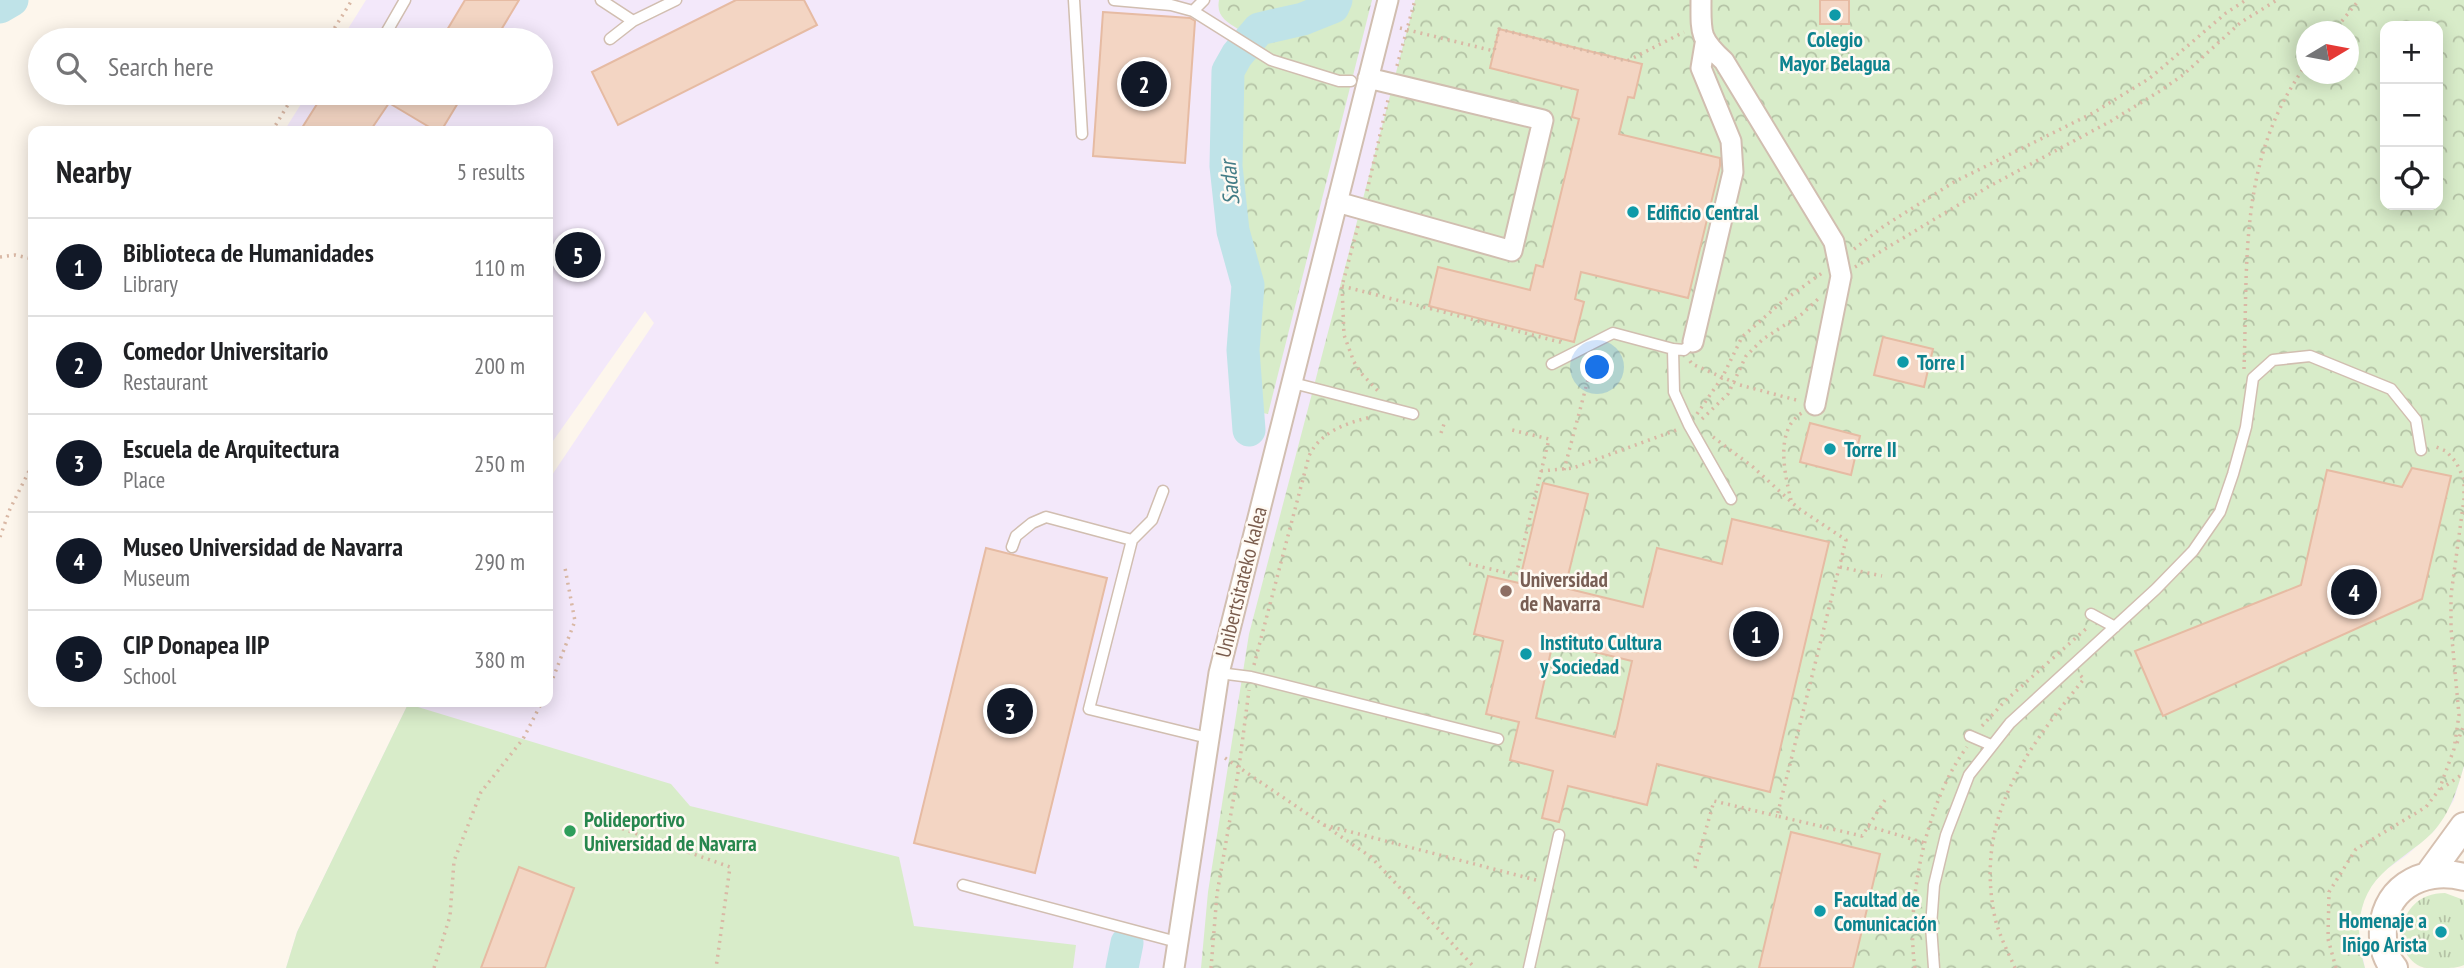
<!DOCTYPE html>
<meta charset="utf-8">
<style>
body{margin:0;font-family:"PT Sans Narrow",sans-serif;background:#f6f6f6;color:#202124}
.controls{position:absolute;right:21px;top:21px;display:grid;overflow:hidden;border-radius:14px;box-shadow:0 4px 18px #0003}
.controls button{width:63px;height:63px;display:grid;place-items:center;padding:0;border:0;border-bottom:2px solid #e0e0e0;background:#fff;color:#202124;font:35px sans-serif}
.compass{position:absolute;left:2296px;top:21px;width:63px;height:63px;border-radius:50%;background:#fff;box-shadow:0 4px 18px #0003;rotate:80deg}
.you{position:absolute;left:1598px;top:368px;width:24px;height:24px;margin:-18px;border:5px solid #fff;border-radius:50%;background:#1a73e8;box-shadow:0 0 0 10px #1a73e833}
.badge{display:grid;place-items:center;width:46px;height:46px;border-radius:50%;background:#111827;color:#fff;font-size:23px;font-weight:700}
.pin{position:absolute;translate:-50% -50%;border:4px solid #fff;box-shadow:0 2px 7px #0006}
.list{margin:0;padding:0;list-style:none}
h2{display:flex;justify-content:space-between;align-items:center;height:91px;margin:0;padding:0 28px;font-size:30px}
h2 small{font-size:23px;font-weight:400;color:#757577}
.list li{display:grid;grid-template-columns:46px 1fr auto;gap:21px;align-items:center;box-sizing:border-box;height:98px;padding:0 28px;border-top:2px solid #e0e0e0}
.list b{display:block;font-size:26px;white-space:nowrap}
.list p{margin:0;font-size:23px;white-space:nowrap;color:#757577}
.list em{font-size:23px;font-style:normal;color:#757577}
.icon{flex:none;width:38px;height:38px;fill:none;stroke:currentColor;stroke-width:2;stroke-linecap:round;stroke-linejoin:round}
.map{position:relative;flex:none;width:2464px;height:968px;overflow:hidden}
.search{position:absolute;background:#fff;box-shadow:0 4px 18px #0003;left:28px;top:28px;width:525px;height:77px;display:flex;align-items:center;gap:18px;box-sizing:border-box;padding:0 24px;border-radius:38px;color:#757577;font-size:26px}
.panel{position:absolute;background:#fff;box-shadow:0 4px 18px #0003;left:28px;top:126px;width:525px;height:581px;border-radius:14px}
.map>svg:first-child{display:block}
</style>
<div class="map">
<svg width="2464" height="968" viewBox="0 0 2464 968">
<defs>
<pattern id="grass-tufts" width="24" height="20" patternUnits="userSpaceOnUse" patternTransform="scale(1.75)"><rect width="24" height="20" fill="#d8ecc9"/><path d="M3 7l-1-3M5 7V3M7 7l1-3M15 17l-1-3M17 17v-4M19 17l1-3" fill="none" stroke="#b4c2a5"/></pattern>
<pattern id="park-crowns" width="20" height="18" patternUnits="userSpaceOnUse" patternTransform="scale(1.75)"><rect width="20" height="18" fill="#d8ecc9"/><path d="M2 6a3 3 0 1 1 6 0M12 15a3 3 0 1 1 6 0" fill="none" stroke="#b4c2a5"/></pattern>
</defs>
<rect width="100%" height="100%" fill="#fdf6ec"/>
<path fill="#f3e8fa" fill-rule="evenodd" d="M366,0H2464V766L2454,800L2434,831L2407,855L2383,872L2366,892L2357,927L2365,968H286L297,932L409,702H548V481L654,323L645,311L548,448V131H284L308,93H541V40H341ZM2385,26H2438V205H2385ZM2306,32H2348V74H2306Z"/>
<path fill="url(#grass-tufts)" d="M2445,893L2464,900V965C2457,968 2451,968 2443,968C2437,968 2431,968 2426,968C2391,962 2392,893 2445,893Z"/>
<path fill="url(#park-crowns)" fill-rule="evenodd" d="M1219,0H1372L1268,414L1252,411V377L1263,303L1259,277L1244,231L1236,177L1240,72L1238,29C1226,21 1216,16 1219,0Z
M1415,0H2464V766C2457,790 2450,814 2432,833C2417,848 2397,859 2382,874C2356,899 2355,935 2365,968H1201L1208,892L1249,634ZM2385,26H2438V205H2385ZM2306,32H2348V74H2306Z"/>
<path fill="#d8ecc9" d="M408,704L671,784L690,806L899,857L914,926L1076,945L1073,968H286L297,932Z"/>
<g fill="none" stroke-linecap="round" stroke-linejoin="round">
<path stroke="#bfe3e8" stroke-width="33" d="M0,7L12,0
M1249,430L1243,350L1248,285L1233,231L1226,166L1228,71L1237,55L1259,29L1303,19L1333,7L1336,0
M1122,968L1127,943"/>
</g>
<path fill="#f3d5c3" stroke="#e6bba3" stroke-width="2" fill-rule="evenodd" d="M465,0H519L495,40H441Z
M736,0H804L817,25L618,125L592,72Z
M1820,0H1849V24H1820Z
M1103,12L1190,18L1195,21L1185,163L1093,156Z
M1499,29L1642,64L1634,98L1628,97L1619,134L1720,158V166L1688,298L1581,272L1575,299L1584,302L1574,342L1429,306L1438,267L1530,290L1536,265L1543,267L1579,119L1572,117L1578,90L1490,68Z
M324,93H464L441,131H436L389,103L370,131H300Z
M1883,337L1933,349L1924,387L1874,375Z
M1810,423L1860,436L1851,475L1800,462Z
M2412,468L2451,476L2422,599L2163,716L2135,651L2301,585L2327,470L2402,487Z
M1543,483L1588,494L1565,588L1643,607L1657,548L1722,564L1732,519L1829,542L1770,792L1657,764L1647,805L1568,786L1559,822L1542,818L1553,771L1510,760L1519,722L1486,714L1503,641L1474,634L1488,576L1519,583ZM1553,642L1632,661L1615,737L1536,718Z
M986,548L1107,578L1035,873L914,843Z
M1791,832L1880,854L1853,968H1759Z
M519,867L574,888L545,968H481Z"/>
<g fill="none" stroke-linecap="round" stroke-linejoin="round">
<g stroke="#d1beb0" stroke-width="13">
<path id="lane" d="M601,0L633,21L676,0
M1074,0L1082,134
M1114,0L1171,5L1193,11L1271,60L1339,81H1351
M1193,11L1204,0
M610,39L633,21
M382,40L405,0
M1673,349L1674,392L1689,425L1731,499
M1552,364L1613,333L1673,349L1684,350L1693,342
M1293,383L1413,414
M1163,491L1152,520L1132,540L1089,709L1208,738
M1012,547L1016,536L1032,523L1046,517L1132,540
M2091,614L2115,627
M1219,673L1251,677L1498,739
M1970,736L1991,745
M963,885L1177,942
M1529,968L1559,835
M1934,968L1931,926L1934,885L1946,835L1969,775L2010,723L2156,589L2193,551L2220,512L2233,474L2246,427L2253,378L2273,360L2310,356L2391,389L2416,420L2421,450"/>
</g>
<g stroke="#d1beb0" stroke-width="23">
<path id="street" d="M1701,0C1701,33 1699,38 1724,61L1834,242L1841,276L1815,405
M1337,202L1512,251L1543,120L1368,78
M1693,342L1733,172L1731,141L1701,68L1705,44
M1174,968L1219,673L1388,0"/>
</g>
<g stroke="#d6c0b0" stroke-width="30">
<path id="secondary" d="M2429,874L2464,826
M2394,968C2387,960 2383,948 2383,938C2380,890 2421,866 2464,877"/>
</g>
<path stroke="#d9b8a5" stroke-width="3.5" stroke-dasharray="2 5" stroke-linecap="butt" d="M1400,28L1494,51L1499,29L1627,61L1684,32
M2333,32L2359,0
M327,40L352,0
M1397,66L1415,0
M272,131L295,93
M1367,191L1388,100
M1358,226L1342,286L1344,335L1354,362L1361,373L1378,391
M1854,249L1884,226L1954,182L2093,113L2150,78L2226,13L2246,0
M0,257L15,255L33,259
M1855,267L1988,187L2111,121L2160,91L2183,75L2240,23L2277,0
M1342,286L1564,343
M1690,361L1692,364L1740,385L1800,401
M2244,369C2248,259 2238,159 2306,65
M1697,414L1723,376L1742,337L1783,301L1822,273
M1702,419L1728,394L1746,356L1763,339L1802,314L1818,299
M1441,433L1445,421
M1713,437L1753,467L1798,508L1846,540L1777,816L1862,836L1885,800
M1564,470L1594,357
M1541,471L1573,468L1679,429
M1791,500C1785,475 1774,430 1802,413
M0,537L10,509L33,463
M1469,564L1516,575L1549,439L1508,429
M1840,567L1882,576
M1254,665L1309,456C1320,432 1346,423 1371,417
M548,691L575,621L565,568
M1982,726L2005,701L2088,627
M2457,743L2464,725
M1225,758L1371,857L1475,968
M2441,789L2464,773
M609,824L730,867L716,968
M1324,825L1536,880
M1868,826L1925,843
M1695,868L1714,801L1777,816
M434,968L450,916L454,861L481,792L523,739L542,702
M1211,968L1217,894L1239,767L1249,690
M1915,968C1905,903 1927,799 1967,747
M2015,968C2008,952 1999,935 1995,918C1974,819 2025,751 2084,679L2079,674
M2336,968L2328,939L2329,892L2356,849L2426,807L2439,790L2454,749L2459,715L2451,628V595L2464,499V479L2456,462L2446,451L2434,446"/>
<use href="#lane" stroke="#fff" stroke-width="10"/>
<use href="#street" stroke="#fff" stroke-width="19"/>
<use href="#secondary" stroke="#fff" stroke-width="26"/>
</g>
<g fill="#0f9aa8" stroke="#fffaf3" stroke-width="2.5">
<circle cx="1835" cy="15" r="7"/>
<circle cx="1633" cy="212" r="7"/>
<circle cx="1903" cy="362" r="7"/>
<circle cx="1830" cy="449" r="7"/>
<circle cx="1526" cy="654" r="7"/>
<circle cx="1820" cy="911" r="7"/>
<circle cx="2441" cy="932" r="7"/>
</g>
<circle fill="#8d6e63" stroke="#fffaf3" stroke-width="2.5" cx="1506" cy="591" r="7"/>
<circle fill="#2e9e5b" stroke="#fffaf3" stroke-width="2.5" cx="570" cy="831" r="7"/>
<g text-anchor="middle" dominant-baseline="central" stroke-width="5" stroke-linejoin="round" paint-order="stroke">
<g font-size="21" font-weight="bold" fill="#0d838f" stroke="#fffaf3" text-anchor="start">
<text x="1835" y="39" text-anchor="middle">Colegio<tspan x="1835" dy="24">Mayor Belagua</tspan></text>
<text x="1647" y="212">Edificio Central</text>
<text x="1917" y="362">Torre I</text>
<text x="1844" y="449">Torre II</text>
<text x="1540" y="642">Instituto Cultura<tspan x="1540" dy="24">y Sociedad</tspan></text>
<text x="1834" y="899">Facultad de<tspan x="1834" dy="24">Comunicación</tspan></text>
<text x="2427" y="920" text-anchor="end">Homenaje a<tspan x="2427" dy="24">Iñigo Arista</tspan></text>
</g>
<g font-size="21" font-weight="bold" fill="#785e54" stroke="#fffaf3" text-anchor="start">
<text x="1520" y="579">Universidad<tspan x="1520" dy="24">de Navarra</tspan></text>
</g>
<g font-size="21" fill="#7a5c4d" stroke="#fffaf3">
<text transform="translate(1241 582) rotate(-76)">Unibertsitateko kalea</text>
</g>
<g font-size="21" font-weight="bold" fill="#27864d" stroke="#fffaf3" text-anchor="start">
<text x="584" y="819">Polideportivo<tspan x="584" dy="24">Universidad de Navarra</tspan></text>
</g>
<g font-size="23" font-style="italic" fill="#437c86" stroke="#fffaf3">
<text transform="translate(1229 183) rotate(-95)">Sadar</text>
</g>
</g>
</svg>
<div class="controls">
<button>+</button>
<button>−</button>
<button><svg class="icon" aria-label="locate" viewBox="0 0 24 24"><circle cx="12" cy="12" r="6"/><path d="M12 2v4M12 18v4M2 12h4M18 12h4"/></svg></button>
</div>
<svg class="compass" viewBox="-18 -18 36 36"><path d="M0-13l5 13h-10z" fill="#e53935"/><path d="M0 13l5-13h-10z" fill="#757577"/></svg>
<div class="you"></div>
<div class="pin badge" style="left:1756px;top:634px">1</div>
<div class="pin badge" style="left:1144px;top:84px">2</div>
<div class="pin badge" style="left:1010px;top:711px">3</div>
<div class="pin badge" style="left:2354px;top:592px">4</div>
<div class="pin badge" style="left:578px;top:255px">5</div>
<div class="search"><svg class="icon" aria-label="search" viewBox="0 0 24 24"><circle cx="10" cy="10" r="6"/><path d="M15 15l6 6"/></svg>Search here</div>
<section class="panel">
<h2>Nearby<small>5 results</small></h2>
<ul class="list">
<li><span class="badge">1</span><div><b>Biblioteca de Humanidades</b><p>Library</p></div><em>110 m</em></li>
<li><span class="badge">2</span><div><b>Comedor Universitario</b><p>Restaurant</p></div><em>200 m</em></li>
<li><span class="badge">3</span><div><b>Escuela de Arquitectura</b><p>Place</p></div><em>250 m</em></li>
<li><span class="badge">4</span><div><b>Museo Universidad de Navarra</b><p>Museum</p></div><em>290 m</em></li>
<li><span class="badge">5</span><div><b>CIP Donapea IIP</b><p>School</p></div><em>380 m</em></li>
</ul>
</section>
</div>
